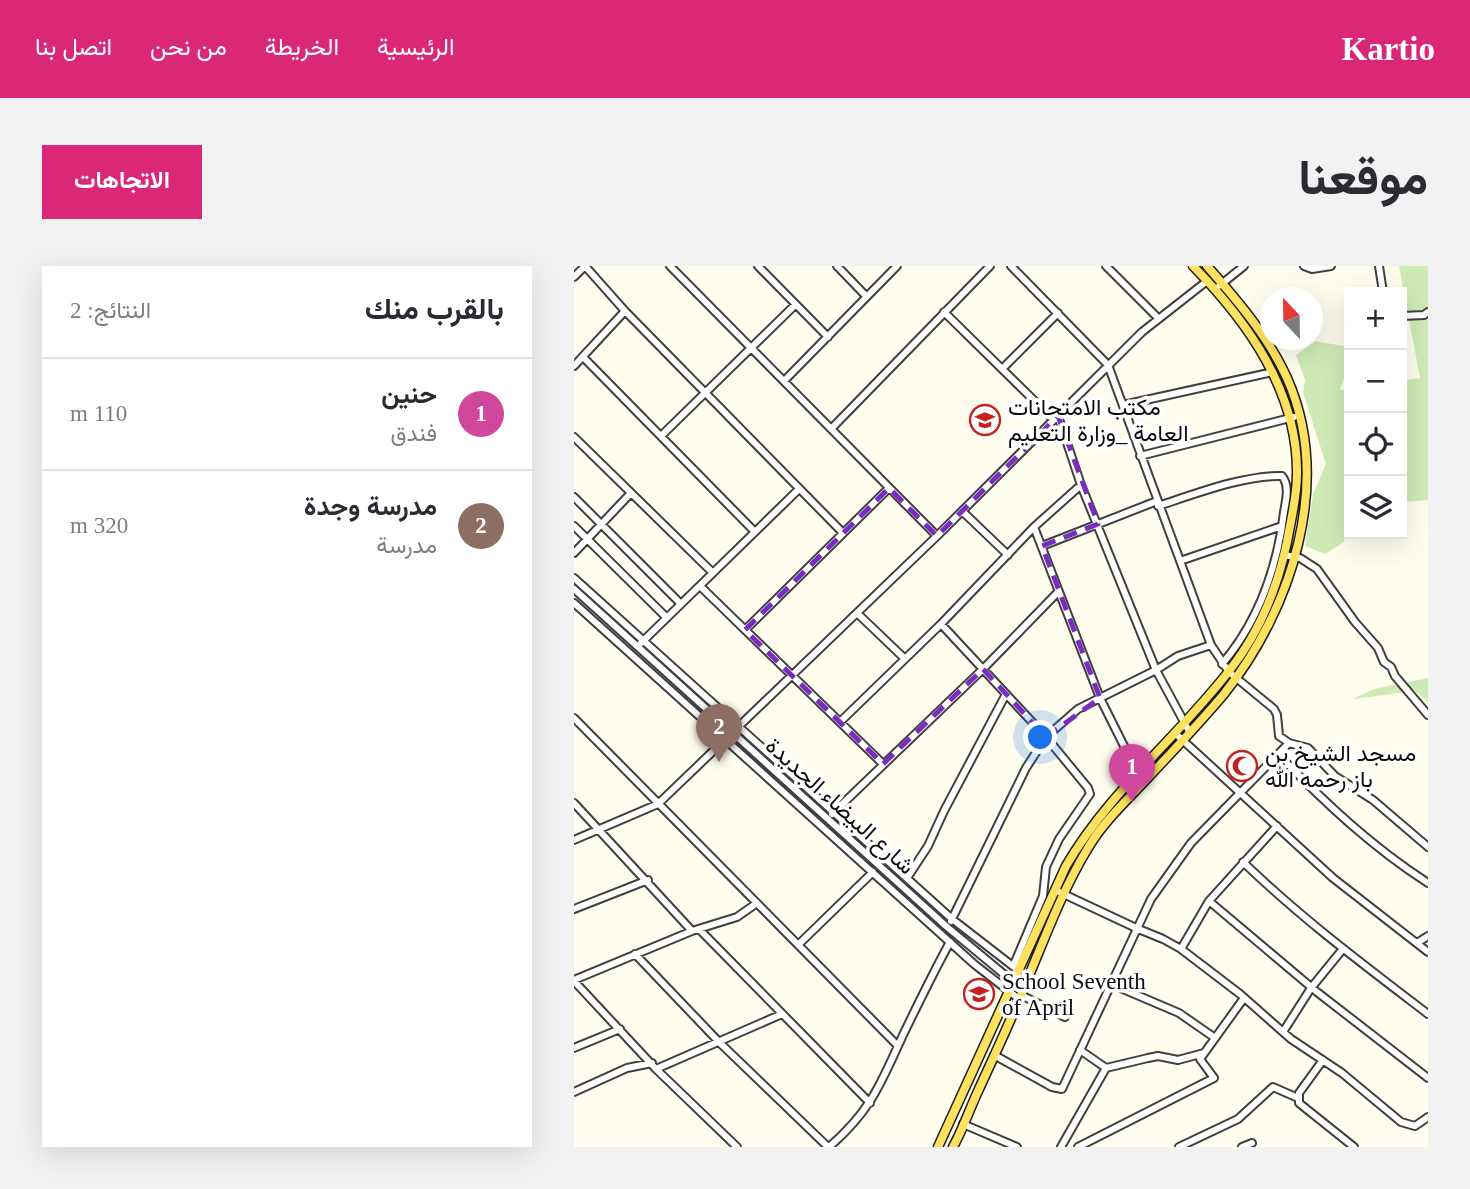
<!DOCTYPE html>
<html lang="ar">
<meta charset="utf-8">
<style>
body{margin:0;font-family:"Times New Roman",Vazirmatn,serif;background:#f2f2f3;color:#2b2b33;direction:rtl}
.controls{position:absolute;right:21px;top:21px;display:grid;overflow:hidden;border-radius:0px;box-shadow:0 7px 28px #0002}
.controls button{width:63px;height:63px;display:grid;place-items:center;padding:0;border:0;border-bottom:2px solid #e1e1e2;background:#fff;color:#2b2b33;font:35px sans-serif}
.compass{position:absolute;left:686px;top:21px;width:63px;height:63px;border-radius:50%;background:#fff;box-shadow:0 7px 28px #0002;rotate:338deg}
.you{position:absolute;left:467px;top:472px;width:24px;height:24px;margin:-18px;border:5px solid #fff;border-radius:50%;background:#1a73e8;box-shadow:0 0 0 10px #1a73e833}
.badge{display:grid;place-items:center;width:46px;height:46px;border-radius:50%;background:#db2777;color:#fff;font-size:23px;font-weight:700}
.pin{position:absolute;translate:-50% -58px;filter:drop-shadow(0 2px 4px #0008)}
.pin::after{content:'';position:absolute;top:37px;width:24px;height:21px;background:inherit;clip-path:polygon(0 0,100% 0,50% 100%)}
.list{margin:0;padding:0;list-style:none}
h2{display:flex;justify-content:space-between;align-items:center;height:91px;margin:0;padding:0 28px;font-size:30px}
h2 small{font-size:23px;font-weight:400;color:#7c7c81}
.list li{display:grid;grid-template-columns:46px 1fr auto;gap:21px;align-items:center;box-sizing:border-box;height:112px;padding:0 28px;border-top:2px solid #e1e1e2}
.list b{display:block;font-size:26px;white-space:nowrap}
.list p{margin:0;font-size:23px;white-space:nowrap;color:#7c7c81}
.list em{font-size:23px;font-style:normal;color:#7c7c81}
.icon{flex:none;width:38px;height:38px;fill:none;stroke:currentColor;stroke-width:2;stroke-linecap:round;stroke-linejoin:round}
.map{position:relative;flex:none;width:854px;height:881px;overflow:hidden;direction:ltr;border-radius:0px}
header{display:flex;align-items:center;gap:42px;box-sizing:border-box;height:98px;padding:0 35px;background:#db2777;color:#fff}
header strong{font-size:33px}
nav{display:flex;gap:38px;margin-inline-start:auto;font-size:24px}
.intro{display:flex;align-items:center;justify-content:space-between;box-sizing:border-box;height:168px;padding:0 42px}
h1{margin:0;font-size:49px}
.button{padding:18px 32px;border-radius:0px;background:#db2777;color:#fff;font-size:24px;font-weight:700}
main{display:flex;gap:42px;padding:0 42px}
aside{flex:1;background:#fff;border-radius:0px;box-shadow:0 7px 28px #0002}
.map>svg:first-child{display:block}
</style>
<header>
<strong>Kartio</strong>
<nav><a>الرئيسية</a><a>الخريطة</a><a>من نحن</a><a>اتصل بنا</a></nav>
</header>
<div class="intro"><h1>موقعنا</h1><a class="button">الاتجاهات</a></div>
<main>
<div class="map">
<svg width="854" height="881" viewBox="0 0 854 881">
<rect width="100%" height="100%" fill="#fffdee"/>
<path fill="#ceebb6" d="M825,0H854V234L828,236V115L846,112Z
M742,75L774,81L773,104L766,124L775,123V251L772,253L770,276L751,288L731,280L739,228L752,198L729,127L731,114L722,89Z
M854,412V436L841,425L779,433L800,423Z"/>
<g fill="none" stroke-linecap="round" stroke-linejoin="round">
<g stroke="#404040" stroke-width="10">
<path id="minor" d="M11,0L51,45L268,266
M96,0L363,270
M184,0L254,71
M263,0L292,30
M437,0L534,99L637,379L655,406L700,443L703,449L705,470L715,477L734,482L761,510L799,534L854,581
M532,0L584,52
M730,0L738,3L757,0
M805,0L809,26
M0,11L11,0
M645,20L670,0
M370,46L480,154
M828,50L850,49L854,46
M9,91L181,266
M0,100L51,45
M428,103L484,47
M210,115L323,0
M549,139L699,106
M484,150L507,219L582,404L616,467
M257,163L416,0
M87,170L221,39
M0,171L139,307
M566,190L720,151
M0,231L107,338
M584,240C621,228 670,209 708,210C716,220 712,234 710,246C703,302 685,355 648,398
M388,245L434,289
M0,260L93,352
M460,261L526,432L554,488L569,502
M468,280L583,235
M0,287L56,228
M710,289L726,292L743,303L781,356L804,382L810,396L817,401L821,410L854,449
M606,295L708,260
M0,312L378,653L440,701
M126,320L309,498
M0,323L373,661L449,724
M0,337L400,698L445,733
M283,347L330,392
M367,358L472,471L514,522L516,528L485,573L472,601L469,630L441,696L443,710L452,718
M171,364L315,222
M67,377L225,223
M0,452L324,780
M266,456L367,358L460,261L507,219
M602,468L759,612L854,686
M704,488C750,536 798,581 854,617
M0,537L118,665
M258,548L409,403L484,326
M0,574L84,538L363,270L568,66L633,15
M669,596C727,652 790,699 854,748
M333,612L354,580L370,545L432,428
M481,624L562,662L589,673L607,683L666,728L717,773L768,807L827,856L841,860L854,851
M635,635L743,726L854,812
M0,643L74,614
M377,655L452,502L472,471L504,443L582,404L604,390L637,379
M125,663L296,837
M843,677L854,670
M225,678L299,606
M607,683L635,635L703,560
M61,688L145,776L254,881
M0,714L118,665L163,651L183,637
M0,715L82,803L163,881
M537,718L605,747L641,772
M447,729L491,751
M709,766L737,722L768,684
M0,782L46,763
M420,789L478,821L488,823L577,633L617,577L715,477
M749,794L725,827V837L780,881
M532,802L574,792L584,790L604,794L630,787
M82,803L208,748
M0,826L53,802L78,797
M389,858L443,881
M255,881C297,845 307,817 329,769C344,738 359,707 376,676
M487,881L532,802L506,784
M504,881L640,812L626,793L670,732
M605,881L664,853L699,821L724,832
M668,881L678,877"/>
</g>
<g stroke="#1e1e1e" stroke-width="11">
<path id="major" d="M364,881L492,600C535,526 603,472 655,405C686,366 703,324 713,276C717,253 723,231 723,208C724,126 674,56 619,0
M379,881C389,863 396,842 405,823C422,786 439,750 454,712C472,669 489,623 514,582C528,558 549,538 568,518C596,488 624,459 650,428C718,343 759,216 713,112C694,70 663,34 633,0"/>
</g>
<use href="#minor" stroke="#fff" stroke-width="6"/>
<use href="#major" stroke="#fee25f" stroke-width="8"/>
</g>
<path fill="none" stroke="#7b2cbf" stroke-width="5" stroke-dasharray="14 9" stroke-linejoin="round" d="M484,150L524,258L468,280L526,432L472,471L409,403L309,498L171,364L315,222L363,270Z"/>
<defs>
<g id="school-ring" transform="scale(1.575)"><circle r="9.5" fill="#fff" stroke="#c32320" stroke-width="1.5"/><path d="M0-5L7-2L0 1L-7-2ZM-4 1L0 2.5L4 1V4Q0 6-4 4Z" fill="#c32320"/></g>
<g id="mosque-ring" transform="scale(1.575)"><circle r="9.5" fill="#fff" stroke="#c32320" stroke-width="1.5"/><path d="M3.5-4.9A6 6 0 1 0 3.5 4.9A5 5 0 1 1 3.5-4.9Z" fill="#c32320"/></g>
</defs>
<g fill-rule="evenodd">
<use href="#school-ring" x="411" y="154"/>
<use href="#mosque-ring" x="668" y="500"/>
<use href="#school-ring" x="405" y="728"/>
</g>
<g text-anchor="middle" dominant-baseline="central" stroke-width="7" stroke-linejoin="round" paint-order="stroke">
<g font-size="23" fill="#0d0d0d" stroke="#fff" text-anchor="start">
<text x="434" y="141">مكتب الامتحانات<tspan x="434" dy="26">العامة _وزارة التعليم</tspan></text>
<text x="691" y="487">مسجد الشيخ بن<tspan x="691" dy="26">باز رحمه الله</tspan></text>
<text x="428" y="715">School Seventh<tspan x="428" dy="26">of April</tspan></text>
</g>
<g font-size="23" fill="#0d0d0d" stroke="#fff">
<text transform="translate(266 540) rotate(42)">شارع البيضاء الجديدة</text>
</g>
</g>
</svg>
<div class="controls">
<button>+</button>
<button>−</button>
<button><svg class="icon" aria-label="locate" viewBox="0 0 24 24"><circle cx="12" cy="12" r="6"/><path d="M12 2v4M12 18v4M2 12h4M18 12h4"/></svg></button>
<button><svg class="icon" aria-label="layers" viewBox="0 0 24 24"><path d="M12 4l9 5-9 5-9-5zM3 14l9 5 9-5"/></svg></button>
</div>
<svg class="compass" viewBox="-18 -18 36 36"><path d="M0-13l5 13h-10z" fill="#e53935"/><path d="M0 13l5-13h-10z" fill="#7c7c81"/></svg>
<div class="you"></div>
<div class="pin badge" style="left:558px;top:536px;background:#d1479c">1</div>
<div class="pin badge" style="left:145px;top:496px;background:#8d6e63">2</div>
</div>
<aside>
<h2>بالقرب منك<small>النتائج: 2</small></h2>
<ul class="list">
<li><span class="badge" style="background:#d1479c">1</span><div><b>حنين</b><p>فندق</p></div><em>110 m</em></li>
<li><span class="badge" style="background:#8d6e63">2</span><div><b>مدرسة وجدة</b><p>مدرسة</p></div><em>320 m</em></li>
</ul>
</aside>
</main>
